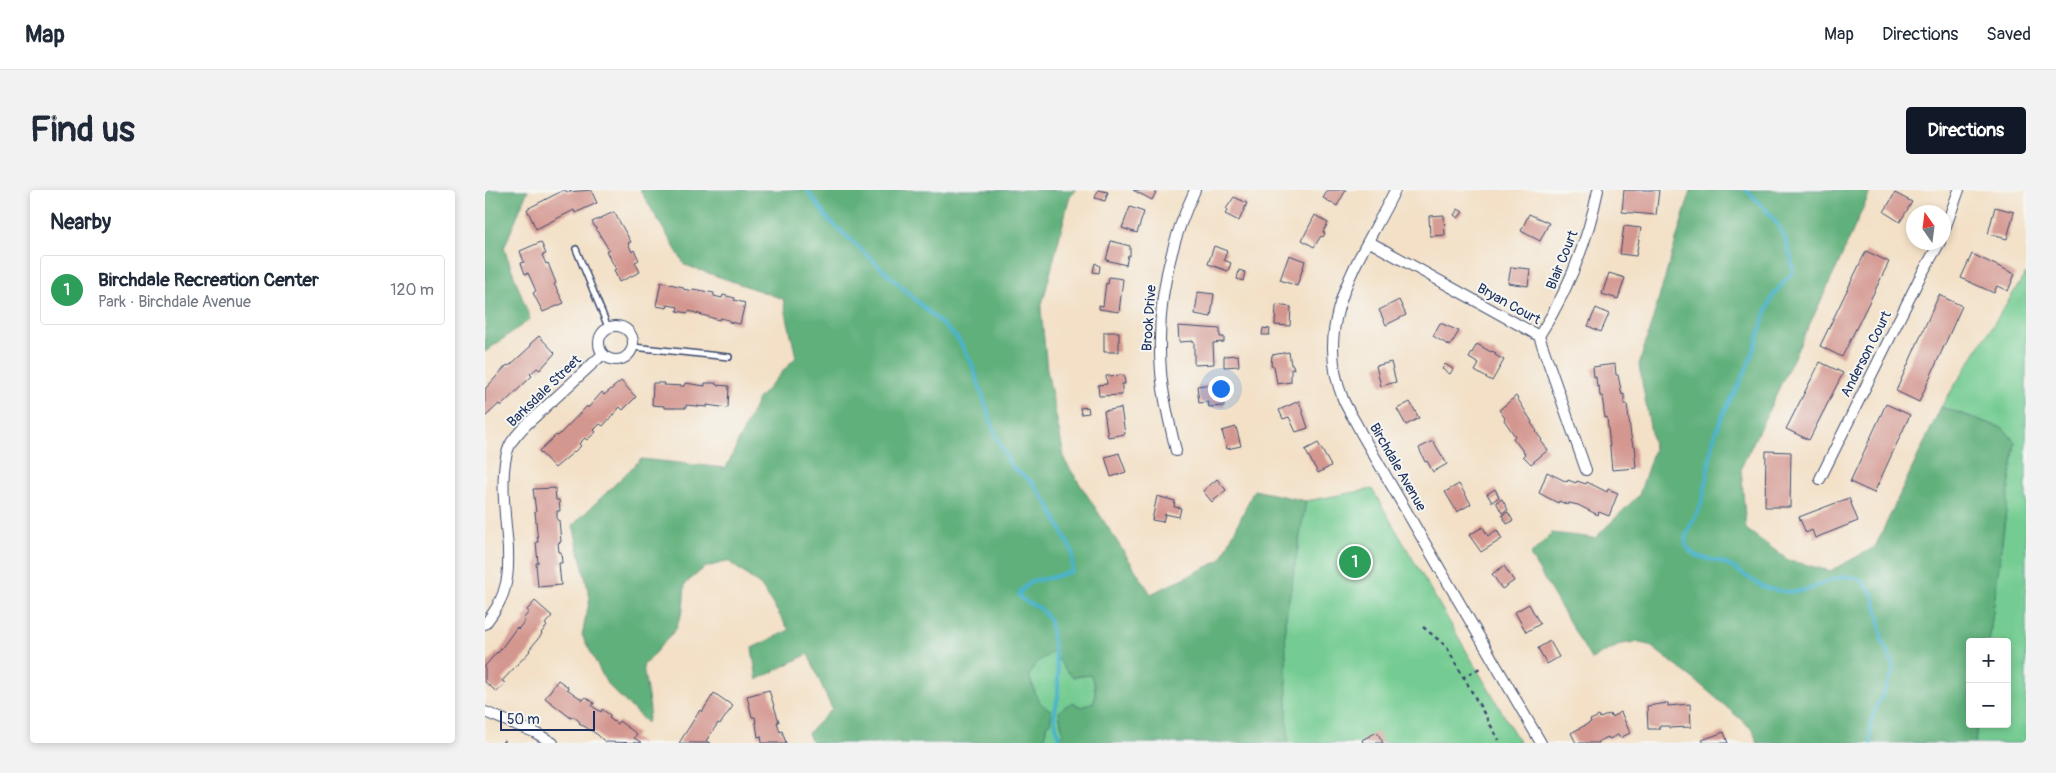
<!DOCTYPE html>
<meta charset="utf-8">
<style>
body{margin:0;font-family:Pangolin,sans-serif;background:#f2f2f3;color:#1f2937}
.controls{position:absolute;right:15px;bottom:15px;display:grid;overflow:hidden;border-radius:5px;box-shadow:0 2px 8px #0003}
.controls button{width:45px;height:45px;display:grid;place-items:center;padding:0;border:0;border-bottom:1px solid #e0e1e3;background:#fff;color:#1f2937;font:25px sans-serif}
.compass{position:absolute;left:1421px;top:15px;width:45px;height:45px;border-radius:50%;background:#fff;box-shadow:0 2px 8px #0003;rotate:346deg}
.scale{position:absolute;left:15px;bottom:12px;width:95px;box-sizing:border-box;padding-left:5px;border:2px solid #1b2f5e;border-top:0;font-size:14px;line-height:18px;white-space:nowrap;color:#1b2f5e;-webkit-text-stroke:4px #f6f6f2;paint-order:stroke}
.you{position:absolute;left:735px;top:198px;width:18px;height:18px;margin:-12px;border:4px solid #fff;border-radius:50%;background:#1a73e8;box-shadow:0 0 0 8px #1a73e833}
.badge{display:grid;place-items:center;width:32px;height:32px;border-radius:50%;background:#111827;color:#fff;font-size:16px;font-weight:700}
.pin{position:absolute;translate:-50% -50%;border:2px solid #fff;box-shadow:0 1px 5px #0006}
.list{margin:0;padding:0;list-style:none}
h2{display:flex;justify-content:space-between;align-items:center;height:65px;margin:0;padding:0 20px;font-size:21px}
h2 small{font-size:16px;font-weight:400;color:#747a83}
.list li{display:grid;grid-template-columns:32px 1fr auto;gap:15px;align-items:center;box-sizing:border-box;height:70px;margin:0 10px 10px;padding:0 10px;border:1px solid #e0e1e3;border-radius:5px}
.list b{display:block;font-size:19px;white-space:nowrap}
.list p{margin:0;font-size:16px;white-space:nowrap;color:#747a83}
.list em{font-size:16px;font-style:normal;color:#747a83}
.map{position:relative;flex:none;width:1541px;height:553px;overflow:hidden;border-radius:5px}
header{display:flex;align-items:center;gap:30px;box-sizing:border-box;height:70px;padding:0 25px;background:#fff;border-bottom:1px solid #e0e1e3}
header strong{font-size:24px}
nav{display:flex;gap:28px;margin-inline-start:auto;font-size:18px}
.intro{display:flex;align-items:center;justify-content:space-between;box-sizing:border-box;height:120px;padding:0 30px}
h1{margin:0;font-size:35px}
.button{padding:12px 22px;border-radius:5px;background:#111827;color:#fff;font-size:18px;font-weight:700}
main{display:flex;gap:30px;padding:0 30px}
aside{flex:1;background:#fff;border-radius:5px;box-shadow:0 2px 8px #0003}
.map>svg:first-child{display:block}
</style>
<header>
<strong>Map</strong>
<nav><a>Map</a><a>Directions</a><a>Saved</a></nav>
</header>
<div class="intro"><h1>Find us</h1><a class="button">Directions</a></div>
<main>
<aside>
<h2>Nearby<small></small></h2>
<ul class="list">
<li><span class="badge" style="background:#2e9e5b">1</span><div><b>Birchdale Recreation Center</b><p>Park · Birchdale Avenue</p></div><em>120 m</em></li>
</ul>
</aside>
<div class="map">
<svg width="1541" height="553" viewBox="0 0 1541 553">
<rect width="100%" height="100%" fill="#f6f6f2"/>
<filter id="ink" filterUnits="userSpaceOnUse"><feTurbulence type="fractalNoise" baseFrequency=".02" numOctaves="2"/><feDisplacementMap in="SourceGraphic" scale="10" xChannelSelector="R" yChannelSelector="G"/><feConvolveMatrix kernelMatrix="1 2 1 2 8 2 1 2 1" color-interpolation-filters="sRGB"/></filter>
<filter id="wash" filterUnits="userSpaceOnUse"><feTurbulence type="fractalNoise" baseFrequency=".0096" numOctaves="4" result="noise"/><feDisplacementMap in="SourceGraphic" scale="20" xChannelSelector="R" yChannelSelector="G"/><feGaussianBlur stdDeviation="1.12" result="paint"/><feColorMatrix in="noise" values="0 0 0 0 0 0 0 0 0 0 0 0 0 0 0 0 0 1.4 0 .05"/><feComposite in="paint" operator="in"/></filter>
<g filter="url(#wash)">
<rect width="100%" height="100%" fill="#f3e0c6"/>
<path fill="#75cc92" stroke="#487e78" d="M1541,83V553H1490L1492,534H1522V452H1504L1530,252L1518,238L1456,217Z
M887,299L1035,553H803L800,432L821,311Z
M568,460L588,487L605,485C611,494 610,502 609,512L597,517L589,513L574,522L578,543L569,553H560L561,535L557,516L552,511L549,498L544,486C552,467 556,473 568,460Z"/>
<path fill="#60b07c" stroke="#3e706d" d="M0,0H43L19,58L45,129L0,162Z
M155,0H591L585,6L556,119L562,180L580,271L666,404L736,370L769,300L821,311L800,432L803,553H569L578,543L574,522C582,513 586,512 597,517L609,512C611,502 611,494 605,485L588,487L579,478L568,461C555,473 552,467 544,486C551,502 549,512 566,520V532L561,535L560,553H327L323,543L347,519L323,464L272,490L267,458L304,440L276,396L243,371L219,378L200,394L198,420L191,439L158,476L165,519L162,533L122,494L97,445L105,408L88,335L156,269L241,278L273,209L311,167L298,109L200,75Z
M1206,0H1386L1351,79L1256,278L1261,339L1303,370L1345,381L1390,357L1456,217L1518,238L1530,252L1504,452H1485V534H1492L1490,553H1272L1268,540L1210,490L1164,455L1150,452L1137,454L1106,469L1045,365L1067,343L1110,348L1154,305L1169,259L1154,175Z"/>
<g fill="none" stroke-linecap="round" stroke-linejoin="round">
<path stroke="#4cb3cb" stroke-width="4" d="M322,0L343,29L473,149L487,174L511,246L527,277L547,292L562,312L588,363L587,381L565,388L546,391L535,402L534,406L541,412L555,418L565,431L573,484V506L569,526L575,553
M1261,0C1289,26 1304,43 1308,82C1302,90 1293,97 1288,106C1278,125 1274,149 1265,170C1255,196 1238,218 1230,245C1223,267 1223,290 1217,312C1213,326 1195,346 1202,357C1208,368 1225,369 1236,372C1255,378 1269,396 1289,400C1298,402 1311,402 1320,400C1337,396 1359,379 1377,391C1388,398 1394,424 1395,436C1396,442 1396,449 1399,455C1403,463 1407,469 1409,479C1401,505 1380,524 1386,553"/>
</g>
<g id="blocks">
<path fill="#d49790" d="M79,0L83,2L106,0L112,13L90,23L89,20L51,39L42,19Z
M613,0L623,2L620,11L610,8Z
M648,0H672L667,10Z
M843,0H861L852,16L838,8Z
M1139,0H1174L1171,25L1137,22Z
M1410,3L1427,12L1415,32L1399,22Z
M749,7L762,13L754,31L740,24L743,20L741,19Z
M645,17L659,22L652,43L637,38Z
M1510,17L1529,22L1522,49L1503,44Z
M973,19L978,22L973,28L969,25Z
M129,22L146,52L143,53L147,62L149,60L154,70L150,72L155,82L134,92L129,80L131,79L121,61L124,60L107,32Z
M1044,24L1064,33L1055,51L1036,41Z
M830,25L843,33L838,42L840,43L838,47L836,46L829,57L817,50Z
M959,25L960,45L945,46L944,26Z
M1139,36L1156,38L1151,66L1135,64Z
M626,51L645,56V66L643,65L641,75L621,70Z
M56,52L61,64L57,65L61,74L63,73L71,93L69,94L79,113L58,122L48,103L51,101L43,83L40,84L36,73L39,72L35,61Z
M729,56L742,61L739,70L746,73L743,81L723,74Z
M1381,61L1404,72L1357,167L1335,156Z
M1487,64L1530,84L1523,101L1512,96L1509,103L1476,88Z
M804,65L820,71L812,96L795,90Z
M610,73L615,76L614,83L608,82Z
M1026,77L1045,79L1043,96L1023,93Z
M754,80L760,82L758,91L752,89Z
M1124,83L1140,88L1133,109L1117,104Z
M624,87L638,89L634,122L614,119V115L618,116L621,93L623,94Z
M176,92L198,97V99L207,101L208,99L229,103V106L237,108L238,105L250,108L249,110L260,113L255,134L244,132V130L235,128L234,130L204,121L203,123L192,121L193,117L183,115L182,118L171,116Z
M713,102L729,104L726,127L710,124Z
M1454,105L1477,116L1434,212L1411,201Z
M914,110L921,125L901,135L894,120Z
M791,115L806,117L805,136L790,135Z
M1111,118L1124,124L1116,142L1103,136Z
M955,133L974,141L965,156L948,146Z
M693,136L735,139V147H739V152L728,153L729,174L709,175V151L694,152Z
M778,138L785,139L784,145H777Z
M619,142H634V162H619Z
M54,146L70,163L55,180L52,178L45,184L47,186L16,216L14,214L0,227V199L22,175L24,176L46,156L45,154Z
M992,154L1006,162L1007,161L1011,163L1010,165L1019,170L1007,191L990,181L994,174L984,168Z
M804,162L806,175H808L809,179H806V192L792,194L789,176H786L787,165Z
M753,165L754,176L739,177V166Z
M906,172L911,192L896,196L891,176Z
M1335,172L1358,183L1324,250L1301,239Z
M960,174L968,179L965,184L957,179Z
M1130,174L1131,185H1133L1137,205L1139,204V214H1142L1146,246L1148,256H1150L1151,265L1150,266L1151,278L1127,280L1122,227L1120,228L1117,206H1115L1114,196L1112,197L1111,187H1109L1108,177Z
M639,185L640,194H637V205L614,206L613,195L622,194L621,186Z
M136,191L151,207L138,220L135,217L118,236L115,234L109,240L111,242L102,250L100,248L94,254L96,256L70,278L54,261L71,245L73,246L102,216L103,218L117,202L119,205Z
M168,193H180L179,195L199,196L200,193L220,196V193H231V195L244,196L243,218L222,215V217L201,215V218H179V216L167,215Z
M737,193L739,216L724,217L723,212L714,213L712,196Z
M1031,206L1047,232L1046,233L1052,241L1051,242L1057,250L1056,251L1063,260L1046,274L1038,266L1040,264L1028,248L1030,246L1019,230L1020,228L1014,220Z
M814,211L823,238L811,242L804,227L798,229L794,220Z
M925,212L934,228L921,235L912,219Z
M1401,214L1425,225L1389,303L1365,292Z
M603,217L604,223L596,224L595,218Z
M636,218L640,244L623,247L619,221Z
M751,237L756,256L742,259L737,241Z
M948,251L962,274L948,282L942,271L940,272L934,258Z
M833,253L846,276L833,283L820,260Z
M1281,261L1306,262L1305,317H1280Z
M634,263L641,282L626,287L620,267Z
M1062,282L1082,292L1083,290L1091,293L1092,291L1101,294L1102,292L1122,302L1123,299L1133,303L1124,326L1114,322L1113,325L1093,315L1084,313L1083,315L1074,311L1073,313L1054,303Z
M732,289L741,300L727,312L718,301Z
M974,294L986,314L972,322L960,302Z
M70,298L71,310H74L75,321H72V330H74L76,352L73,353L74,362H76L77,373H74L76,395L53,397L51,373H53L51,352H53L50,322H51L48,299Z
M1010,299L1014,307L1007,312L1002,304Z
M672,306L690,311L689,317L696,318L694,327L680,324L678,332L667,330Z
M1364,308L1373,331L1330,348L1327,340L1321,343L1314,327Z
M1017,309L1023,320L1017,323L1011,312Z
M1023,322L1028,331L1022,334L1017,325Z
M998,337L1003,346L1012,340L1017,349L996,362L984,345Z
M1019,376L1029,391L1017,399L1007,384Z
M50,411L67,426L60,434L62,436L56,443L57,444L44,460L45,461L17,491L20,493L12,502L0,492V476L12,462L13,463L32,437L33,439L40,431L38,429L44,422L42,420Z
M1044,414L1055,434L1041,442L1030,422Z
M1065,451L1074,467L1062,474L1053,458Z
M73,490L83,497L82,499L98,510L101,507L109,513L107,516L116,522L117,519L126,526L124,528L132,534L134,531L152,544L149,548L157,553L120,552L113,545L94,533L95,532L88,526L86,528L60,508Z
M284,500L294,532H292L295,542L297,541L301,553H277L276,546L273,547L270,527H267L262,506Z
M229,503L248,516L235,534L233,533L221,551L225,553H194L215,520L217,522Z
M1183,513V516L1205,514L1206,537L1184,538V536H1174V539H1163L1162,516Z
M1136,522L1145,543L1135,548L1133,545L1124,549L1123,547L1114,551V553H1091L1086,543L1106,532L1105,530L1114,526L1115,528L1125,524L1126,527Z
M892,542L898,553H878L877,550Z
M1239,542L1243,553H1219L1217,550Z"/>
</g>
</g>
<g filter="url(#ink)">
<use href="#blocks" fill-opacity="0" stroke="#3b4a6e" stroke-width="1"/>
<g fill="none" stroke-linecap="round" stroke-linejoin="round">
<g stroke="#3b4a6e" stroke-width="8">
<path id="service" d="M91,59L123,137
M148,157L244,167"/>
</g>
<g stroke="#3b4a6e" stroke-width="12">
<path id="minor" d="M910,0C877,68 826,129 858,209C863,221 871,232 876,243L1056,553
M1458,44L1474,0
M883,51L1054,146L1101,280
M114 153a17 17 0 1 1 34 0a17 17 0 1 1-34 0Z
M1054,146C1084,100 1102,53 1113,0
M691,261C685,235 678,209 676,182C671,119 683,57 710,0
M1335,289L1434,89L1455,52
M0,434C10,421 18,409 21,393C24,382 23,370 23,359C21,331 13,279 25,255C29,247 35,241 42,234L117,165
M0,522L49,542L68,553"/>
</g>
<path stroke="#3b4a6e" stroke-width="2.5" stroke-dasharray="4 4" stroke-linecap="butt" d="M938,437L961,456L1014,550
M977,488L995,478
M18,553L20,550"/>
<use href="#service" stroke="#fff" stroke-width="5"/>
<use href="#minor" stroke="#fff" stroke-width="10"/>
</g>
</g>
<g text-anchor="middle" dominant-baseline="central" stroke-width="4" stroke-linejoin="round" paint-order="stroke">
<g font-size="14" fill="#1b2f5e" stroke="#f6f6f2">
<text transform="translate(1077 70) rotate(-68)">Blair Court</text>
<text transform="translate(1024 114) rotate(29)">Bryan Court</text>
<text transform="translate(664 128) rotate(-86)">Brook Drive</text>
<text transform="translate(1381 164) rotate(-63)">Anderson Court</text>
<text transform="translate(59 201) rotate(-44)">Barksdale Street</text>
<text transform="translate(913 277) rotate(60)">Birchdale Avenue</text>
</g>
</g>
</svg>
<div class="controls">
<button>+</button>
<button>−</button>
</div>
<svg class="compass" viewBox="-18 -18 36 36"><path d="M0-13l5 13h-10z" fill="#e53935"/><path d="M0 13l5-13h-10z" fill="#747a83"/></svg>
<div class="scale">50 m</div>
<div class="you"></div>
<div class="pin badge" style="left:870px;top:372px;background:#2e9e5b">1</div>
</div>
</main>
